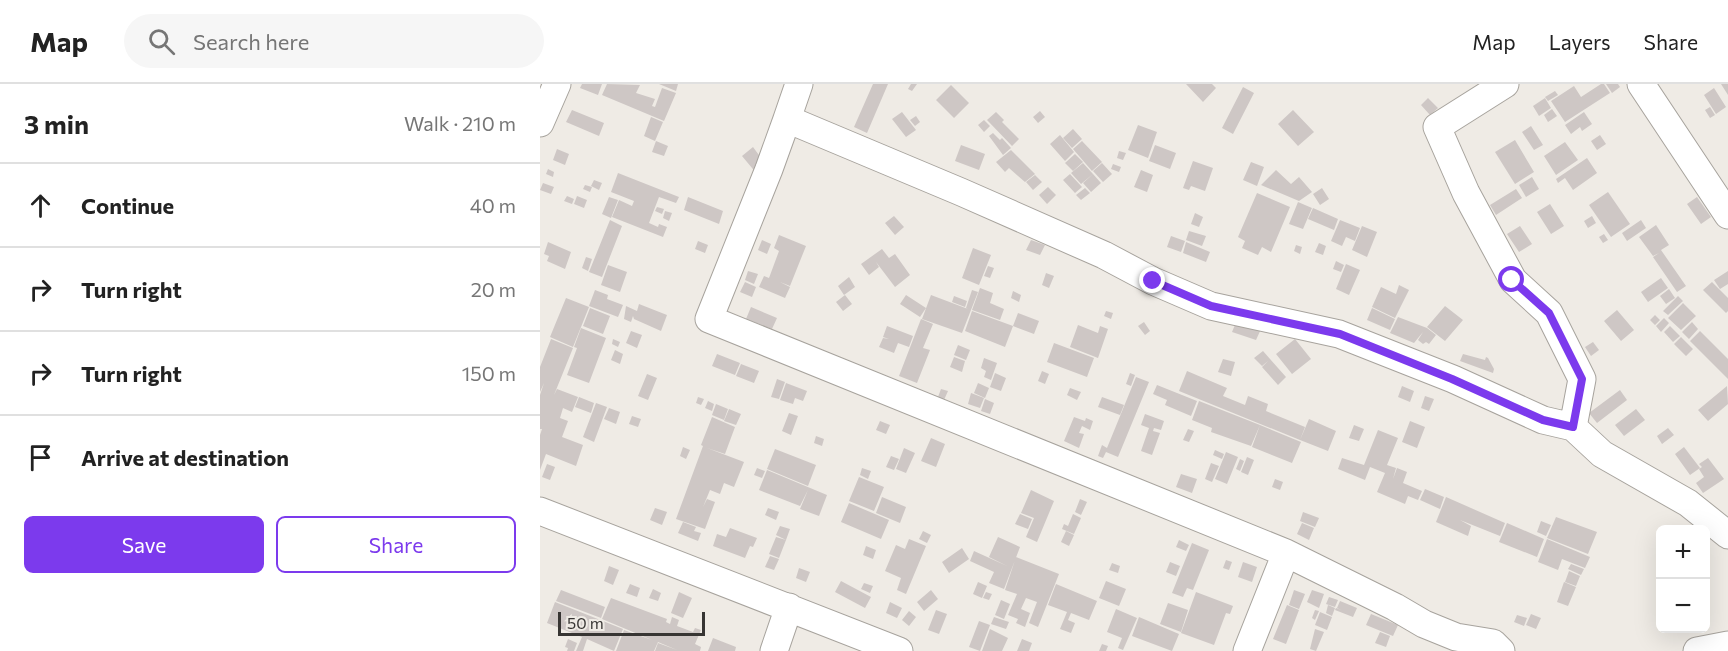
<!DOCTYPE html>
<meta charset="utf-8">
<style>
body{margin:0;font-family:Commissioner,sans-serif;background:#f6f6f6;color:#222}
.controls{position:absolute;right:18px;bottom:18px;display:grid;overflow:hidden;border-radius:9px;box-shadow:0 6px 24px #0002}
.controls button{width:54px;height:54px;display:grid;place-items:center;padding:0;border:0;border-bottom:2px solid #e0e0e0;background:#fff;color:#222;font:30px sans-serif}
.scale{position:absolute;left:18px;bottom:15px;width:147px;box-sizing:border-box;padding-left:6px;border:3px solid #373533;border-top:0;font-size:16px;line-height:21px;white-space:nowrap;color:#373533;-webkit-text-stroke:4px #efebe5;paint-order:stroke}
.stop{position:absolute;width:18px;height:18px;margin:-14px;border:4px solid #7c3aed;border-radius:50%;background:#fff}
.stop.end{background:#7c3aed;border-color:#fff;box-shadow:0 2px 6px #0008}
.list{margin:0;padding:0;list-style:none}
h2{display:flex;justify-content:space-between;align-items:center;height:78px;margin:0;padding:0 24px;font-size:26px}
h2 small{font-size:20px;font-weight:400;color:#767676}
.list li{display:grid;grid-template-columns:39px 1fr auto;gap:18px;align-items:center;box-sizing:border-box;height:84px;padding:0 24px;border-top:2px solid #e0e0e0}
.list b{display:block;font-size:22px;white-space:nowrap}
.list em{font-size:20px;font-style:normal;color:#767676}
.actions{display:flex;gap:12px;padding:18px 24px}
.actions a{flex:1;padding:14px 0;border:2px solid #7c3aed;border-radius:9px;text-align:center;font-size:21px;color:#7c3aed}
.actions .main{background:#7c3aed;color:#fff}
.icon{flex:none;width:33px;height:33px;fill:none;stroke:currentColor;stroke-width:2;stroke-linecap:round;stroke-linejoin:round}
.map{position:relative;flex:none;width:1188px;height:567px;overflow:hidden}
header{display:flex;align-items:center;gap:36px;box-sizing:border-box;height:84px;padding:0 30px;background:#fff;border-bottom:2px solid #e0e0e0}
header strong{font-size:28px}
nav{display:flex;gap:33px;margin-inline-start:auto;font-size:21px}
.search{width:420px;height:54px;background:#f6f6f6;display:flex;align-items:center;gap:15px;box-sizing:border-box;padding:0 21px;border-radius:33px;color:#767676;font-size:22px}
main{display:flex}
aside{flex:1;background:#fff}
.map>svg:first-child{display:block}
</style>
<header>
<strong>Map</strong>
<div class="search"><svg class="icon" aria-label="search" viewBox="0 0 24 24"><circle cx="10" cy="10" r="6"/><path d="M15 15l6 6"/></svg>Search here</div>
<nav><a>Map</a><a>Layers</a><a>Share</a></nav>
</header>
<main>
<aside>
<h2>3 min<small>Walk · 210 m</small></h2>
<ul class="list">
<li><svg class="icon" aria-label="ahead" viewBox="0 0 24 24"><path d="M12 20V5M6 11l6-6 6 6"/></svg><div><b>Continue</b></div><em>40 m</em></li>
<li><svg class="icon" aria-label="right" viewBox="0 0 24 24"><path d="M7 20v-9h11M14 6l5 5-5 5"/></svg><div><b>Turn right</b></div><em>20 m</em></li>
<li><svg class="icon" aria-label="right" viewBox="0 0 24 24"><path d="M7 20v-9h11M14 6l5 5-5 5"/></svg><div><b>Turn right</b></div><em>150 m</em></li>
<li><svg class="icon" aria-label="arrive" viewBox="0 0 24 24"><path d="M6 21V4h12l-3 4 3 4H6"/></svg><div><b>Arrive at destination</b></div></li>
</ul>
<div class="actions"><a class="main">Save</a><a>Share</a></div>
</aside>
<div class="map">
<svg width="1188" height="567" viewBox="0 0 1188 567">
<rect width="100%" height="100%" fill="#efebe5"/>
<path fill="#cec7c5" d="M42,0H62L58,11L40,4Z
M67,0L100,1L96,9L115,15L112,22L115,23L122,4L136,9L124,37L62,11Z
M119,0H138L136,7Z
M333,0H348L327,49L314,43Z
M371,0H377L372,7L368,5Z
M646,0H672L676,4L663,18Z
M1061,0H1064L1070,9L1025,38L1011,17L1034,2L1041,13Z
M1066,0H1078L1080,3L1072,9Z
M1181,0H1188V11Z
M411,1L429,19L414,34L396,16Z
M703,3L714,9L693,50L682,44Z
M1174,4L1186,23L1176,30L1164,11Z
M1015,7L1018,11L1008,17L1005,13Z
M888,14L898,24L890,31L881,21Z
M1005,14L1011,24L999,32L993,22Z
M1170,23L1175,31L1170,34L1165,26Z
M1012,25L1017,32L1008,38L1004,31Z
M32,26L64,39L59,52L26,38Z
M753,26L774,48L758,62L738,40Z
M500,27L505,33L498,39L493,33Z
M362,28L376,46L366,53L352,35Z
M456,28L464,36L462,38L479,55L472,62L447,36Z
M1044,28L1052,40L1042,47L1040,43L1031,50L1025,41Z
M376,32L380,38L375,42L370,36Z
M111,33L123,38L115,57L104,52Z
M444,36L450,42L444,48L438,41Z
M598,41L617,48L608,74L588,66Z
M991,42L1003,61L994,66L982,48Z
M533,45L542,55L532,64L523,54Z
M453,49L460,56L462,54L471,64L463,71L449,52Z
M520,51L534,68L525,77L510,60Z
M1060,51L1066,60L1057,66L1051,57Z
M975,56L994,88L975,100L955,68Z
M116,57L128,62L124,72L112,68Z
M542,57L562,78L552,87L533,65Z
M1025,58L1038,76L1016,91L1004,72Z
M421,61L445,70L439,86L415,77Z
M615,61L636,69L630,85L609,77Z
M213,63L227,82L217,90L202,72Z
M17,65L29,70L25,81L13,76Z
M471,66L495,90L485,98L469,84L465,88L456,78Z
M579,67L586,69L583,76L577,74Z
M535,70L543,78L533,87L525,79Z
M1047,74L1057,89L1033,106L1025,94L1018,99L1016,95Z
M653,77L673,84L665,107L651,102L649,106L643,104Z
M711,78L724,83L717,102L703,96Z
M543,79L553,90L541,100L531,89Z
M562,79L572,90L563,98L553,87Z
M573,80L581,83L579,88L571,85Z
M8,85L14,88L13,93L6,90Z
M601,86L613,91L607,108L594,103Z
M736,86L751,100L759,93L772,108L759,117L721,101Z
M78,89L139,113L136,119L119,113L109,139L118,143L119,140L127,143L123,153L72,133L79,116L92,122L94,117L71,108Z
M530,90L542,103L535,109L523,96Z
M553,90L561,99L551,108L543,99Z
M495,91L502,98L493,106L486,98Z
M992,93L999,105L986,113L979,101Z
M54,96L62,99L59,106L51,102Z
M3,99L14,103L11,110L0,106Z
M45,101L52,103L50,108L43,105Z
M508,103L516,111L507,120L499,111Z
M545,104L550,109L541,116L536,111Z
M782,104L789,115L780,121L773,110Z
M976,105L982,114L956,131L950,121Z
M1068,108L1090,140L1071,153L1049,121Z
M717,109L750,123L731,168L722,163L718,171L702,164L705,157L698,153Z
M27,112L34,115L32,120L24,117Z
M37,112L47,116L44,124L34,120Z
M69,113L78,116L71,134L62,130Z
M148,113L183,127L179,140L144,126Z
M1157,113L1171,133L1161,140L1147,120Z
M758,118L772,124L763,145L749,140Z
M1010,120L1024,142L1011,150L997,128Z
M117,123L124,125L122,130L115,127Z
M773,124L798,135L794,146L768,135Z
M125,127L132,129L129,137L123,134Z
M655,129L663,133L659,143L651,140Z
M354,132L364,143L355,151L345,139Z
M1052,132L1056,139L1048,144L1044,137Z
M70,136L82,142L62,193L49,188Z
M800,136L820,144L815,157L806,153L802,162L791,157Z
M1101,136L1106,144L1087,157L1082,149Z
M1116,141L1129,161L1121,166L1146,202L1137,208L1113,173L1119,169L1113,172L1099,153Z
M822,142L837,148L827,173L812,166Z
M980,142L992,160L979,168L967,150Z
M649,147L666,152L662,162L646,156Z
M1064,150L1068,156L1063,159L1059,153Z
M239,151L266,162L250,202L240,198L250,203L245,214L219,203L224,192L229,194L239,167L234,164Z
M631,152L645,157L641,168L627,163Z
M222,156L231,160L227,170L218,166Z
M491,156L505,161L500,171L486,166Z
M158,157L168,161L165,169L155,165Z
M8,158L31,168L25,185L7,177L9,172L4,170Z
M646,158L670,168L666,178L643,169Z
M779,159L786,162L783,171L775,168Z
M756,161L762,163L760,170L754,167Z
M433,164L451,171L439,201L422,194Z
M342,165L349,174L355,170L370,191L355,203L336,178L339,183L329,191L321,180Z
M46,173L52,175L48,187L42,184Z
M796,177L804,181L801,188L793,185Z
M806,180L820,186L809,211L796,205Z
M68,181L87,188L80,208L61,201Z
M448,182L454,184L450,194L444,192Z
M208,187L218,190L214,200L205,196Z
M1188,187V200L1180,205L1174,196Z
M506,189L514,192L509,204L502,201Z
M309,193L315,203L304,211L298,202Z
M1121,194L1128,204L1108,218L1101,208Z
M205,198L216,203L212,213L200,208Z
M1172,198L1188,214V227L1186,229L1163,206Z
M859,201L869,206L855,234L832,223L841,203L856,210Z
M440,204L453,209L450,219L464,225L460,236L432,226Z
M1129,205L1135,214L1126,220L1120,212Z
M55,206L68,211L67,215L83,221L78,233L49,222Z
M432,206L438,208L422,249L382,235L391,211L428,225L426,224Z
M473,207L481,211L479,218L471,214Z
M305,211L312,220L303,227L296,218Z
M366,211L386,224L380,233L360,220Z
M414,212L427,217L425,223L412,218Z
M1138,212L1143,217L1128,231L1123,227Z
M26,214L49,223L33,263L10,253Z
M1143,219L1156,232L1141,246L1128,234Z
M99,220L127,231L121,247L94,235L93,232L91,238L84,235L86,222L97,227Z
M905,222L923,236L905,257L887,243Z
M211,223L237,234L232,245L206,235Z
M50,224L70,232L63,250L43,242Z
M832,224L855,235L850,246L827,236Z
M1077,226L1094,246L1081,257L1064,237Z
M432,227L473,242L465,263L425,247Z
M566,227L573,229L571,235L564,232Z
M478,229L499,237L494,250L473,242Z
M1115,231L1120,236L1115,241L1110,236Z
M858,233L887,244L896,251L889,260L886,258L883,260L878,256L883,248L874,259L850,249Z
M1124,234L1129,239L1121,248L1116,242Z
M381,235L393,240L383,264L390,266L377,299L359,292Z
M697,236L721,245L716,256L692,248Z
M604,238L610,247L605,251L598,242Z
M1152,238L1158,245L1149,255L1142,248Z
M538,241L558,249L560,242L568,245L558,274L530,263Z
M347,242L373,252L369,263L358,259L354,269L339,263L343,254L349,255L343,253Z
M1130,242L1140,252L1133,258L1124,248Z
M41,244L66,254L49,299L27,291L37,264L34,263Z
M91,247L102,251L97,264L86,259Z
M1160,247L1188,275V295L1150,257Z
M1141,253L1153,265L1146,272L1134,260Z
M11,255L33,264L14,311L17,305L38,313L32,328L23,324L20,334L28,337L22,353L43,361L36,382L6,370L0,386V351L2,345H0V311L4,299L0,308V283Z
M73,255L80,258L78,263L72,260Z
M755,255L771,275L752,290L736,270Z
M1053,258L1059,266L1051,272L1045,263Z
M514,259L554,274L547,293L507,278Z
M418,261L430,266L426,276L414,271Z
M75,266L83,270L80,280L71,276Z
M723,267L746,293L738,301L722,283L728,277L722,282L714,274Z
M177,270L200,279L195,291L172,282Z
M923,270L945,276L946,273L948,274L954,285L953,289L920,277Z
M414,273L425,277L422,288L410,283Z
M444,274L457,279L451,296L444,293L446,287L441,284Z
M683,275L695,278L691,292L678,288Z
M201,280L219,287L214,299L196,292Z
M502,287L509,290L505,300L498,297Z
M647,287L687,304L683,312L705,321L708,312L728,320L726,327L765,343L760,356L639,307Z
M455,289L466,294L461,307L450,303Z
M590,289L595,291L591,302L586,300Z
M107,290L117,294L108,316L98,312Z
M596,293L609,298L578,373L566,368L563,374L558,372L562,361L567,364Z
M237,295L245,298L239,315L231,313Z
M246,299L267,307L263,317L255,314L253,320L240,316Z
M438,299L449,304L445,314L434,309Z
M617,301L657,317L651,332L625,321L627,316L613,310Z
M862,302L874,307L870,318L858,313Z
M1187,302L1188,320L1168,337L1158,326Z
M530,304L541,308L537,316L527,311Z
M401,305L408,307L404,316L398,313Z
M1080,306L1087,316L1057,339L1049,329Z
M431,309L444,314L440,324L428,320Z
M885,312L894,315L889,327L881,324Z
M39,313L54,319L51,329L35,323Z
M158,313L164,315L161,321L156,319Z
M562,313L584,321L580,331L558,323Z
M445,315L454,319L450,330L441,327Z
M168,317L174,320L172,327L165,324Z
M659,317L720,341L711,362L671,348L672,344L652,336Z
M56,319L67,323L54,358L43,353Z
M176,320L188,325L184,336L172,331Z
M69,324L80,328L76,340L64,335Z
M189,325L201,330L196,341L184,337Z
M1096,325L1105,336L1084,352L1075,341Z
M249,329L258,332L251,351L242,347Z
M605,330L624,337L621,346L614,344L613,347L620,349L612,371L601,367L609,344L601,341Z
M92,332L101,335L98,343L89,340Z
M172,333L195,343L185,370L167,364L204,378L194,403L184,399L180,410L170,406L163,423L167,415L175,418L165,445L136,435L163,362L161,361Z
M534,333L545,337L546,334L553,337L550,346L542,342L539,349L544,350L539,364L524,357Z
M769,335L796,347L788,367L760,356Z
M340,337L350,341L346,350L336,346Z
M870,337L885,343L877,364L862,358Z
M720,341L761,358L752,379L712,363Z
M814,341L824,345L819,357L809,354Z
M1128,344L1134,351L1122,360L1117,352Z
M648,345L654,347L649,358L643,356Z
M838,346L858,354L847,381L856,384L853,395L857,384L867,388L863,399L882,407L878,416L868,412L865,420L837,408L845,389L830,383L825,396L798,385L802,374L824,381Z
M276,352L284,355L282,362L274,359Z
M391,354L405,360L396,383L381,377Z
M143,363L150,366L146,375L140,372Z
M1144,363L1160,384L1150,391L1135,370Z
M364,364L375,369L366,389L356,385Z
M235,365L276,381L268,402L227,385Z
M675,366L684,370L682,375L673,371Z
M686,368L698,373L687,400L675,395Z
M351,372L359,375L354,386L346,383Z
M707,373L714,376L708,391L701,388Z
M1168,374L1184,395L1163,409L1156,399L1164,393L1159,385L1162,383L1159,380Z
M700,375L704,377L700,387L696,385Z
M671,379L679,382L672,398L665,395Z
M7,380L15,383L10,396L2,393Z
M217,384L225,387L222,394L214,391Z
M322,384L331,387L328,395L320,391Z
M227,386L287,411L279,432L260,425L268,406L260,422L219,406Z
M641,390L657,395L652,409L636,403Z
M319,393L344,403L334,427L309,417Z
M735,395L743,398L740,406L732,403Z
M885,405L904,413L900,425L880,416Z
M491,406L514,417L497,458L486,453L494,434L481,429Z
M342,413L366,423L360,439L336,429Z
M906,413L965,439L960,452L920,436L931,442L928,452L896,438Z
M540,415L547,418L541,431L535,428Z
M309,419L349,436L341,455L301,438Z
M115,424L127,428L122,441L110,436Z
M228,424L239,428L236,436L225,431Z
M763,428L779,434L775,443L760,437Z
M480,430L492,435L488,445L475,440Z
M533,430L541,434L534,450L522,445L524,440L528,442Z
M1016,433L1057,448L1048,470L1007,454Z
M1001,437L1011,441L1006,452L997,448Z
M143,438L156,443L154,447L161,449L158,457L138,449Z
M762,439L774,444L769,456L757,450Z
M967,439L1004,455L997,473L959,458Z
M240,442L250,445L246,456L236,451Z
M190,444L217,454L213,463L210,462L205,474L173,462L177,450L186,453Z
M383,447L391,451L387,459L379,455Z
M526,447L534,451L529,462L521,458Z
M236,453L246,456L239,474L229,470Z
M458,453L480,463L464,505L449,499L454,488L430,477L434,467L467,482L449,473Z
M369,455L386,462L366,510L357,506L361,494L345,487L356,461L365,465Z
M1007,455L1050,473L1045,484L1022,475L1018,486L998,478Z
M639,456L649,461L646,467L636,463Z
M652,459L669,466L653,506L647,504L643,513L632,509Z
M326,462L336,466L333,475L323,471Z
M422,464L429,475L409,489L402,478Z
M230,472L239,475L234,486L225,483Z
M476,473L519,490L498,543L489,539L497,518L486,514L481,525L490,529L485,543L476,539L478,535L468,531L477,510L465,506Z
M686,476L692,478L689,486L683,484Z
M630,478L640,482L636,492L626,488Z
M703,478L717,483L712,498L698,493Z
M572,479L580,482L578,489L569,486Z
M1031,480L1044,485L1041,491L1028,485Z
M69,482L79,486L73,501L64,497Z
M259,484L270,488L266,498L256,494Z
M1029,487L1040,492L1036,502L1025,498Z
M301,497L331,513L325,524L295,508Z
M566,497L586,505L579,522L559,514Z
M438,498L447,502L442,514L433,510Z
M1024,498L1036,503L1028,522L1017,518Z
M324,499L333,502L330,509L321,505Z
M90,500L100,504L97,513L86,509Z
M516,500L557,517L549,536L531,529L528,536L535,539L531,549L520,545L527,528L508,521Z
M113,505L121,509L118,517L109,514Z
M21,506L65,523L61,534L16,517Z
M391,506L398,515L384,527L377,518Z
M754,506L765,510L759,525L749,521Z
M772,506L784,510L779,524L767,518Z
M139,508L152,514L143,534L131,529Z
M446,508L452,510L449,516L443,514Z
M656,508L693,522L690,530L686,529L674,561L641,549Z
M789,513L798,516L795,523L786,520Z
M71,514L127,535L126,538L130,540L132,533L139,536L137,542L153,548L155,544L161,546L155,560L161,563L160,567H115L118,559L137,566L118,558L114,567H76L84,546L112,556L62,535Z
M461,516L470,520L464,535L455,531Z
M800,517L817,524L813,533L795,526L796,524L801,526L797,524Z
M15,518L83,545L74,567L47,555L43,567H36L42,553L7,539Z
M350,518L362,524L357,534L346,529Z
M628,519L648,526L641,548L620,540Z
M747,521L759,526L746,560L733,555Z
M788,521L795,524L792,532L786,529Z
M576,525L597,534L583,566L578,564L582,554L567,548Z
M396,526L407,530L399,550L388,546Z
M775,526L779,527L775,536L772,534Z
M369,527L376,533L369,542L362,536Z
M780,528L792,533L787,546L775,541Z
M831,530L858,541L853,552L826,541Z
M991,530L1001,534L996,545L986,541Z
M977,531L987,534L984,542L974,538Z
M454,533L469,538L466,545L451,540Z
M599,533L639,550L632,567L592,552Z
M439,537L450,541L440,567L429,563Z
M450,545L468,554L462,567H442Z
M775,545L784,548L776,567L770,565Z
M840,548L850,552L846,563L835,559Z
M173,554L196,563L195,567H168Z
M28,555L37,559L34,567H27L28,564L25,563Z
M482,555L492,559L489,567H477Z
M562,560L568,562L566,567H559Z"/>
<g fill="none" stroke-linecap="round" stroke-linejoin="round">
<g stroke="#a7a39d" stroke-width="29">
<path id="minor" d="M259,0L247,35L421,108L564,171L613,197L671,222L799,250L913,295L1003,336L1033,343L1062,370L1148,419L1188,451
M965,0L897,43L926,109L973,196L1009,229L1042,295L1033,343
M1101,0L1188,131
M247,35L229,85L169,235L746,469L855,523L884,540L916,553L953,559L961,567
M0,39L17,0
M0,427L359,567
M234,567L249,523
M707,567L746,469
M1157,567L1188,561"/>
</g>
<use href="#minor" stroke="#fff" stroke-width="27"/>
</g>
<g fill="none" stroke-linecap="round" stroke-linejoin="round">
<path stroke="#7c3aed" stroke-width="8" d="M613,197L671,222L800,250L912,295L1003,336L1033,343L1042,295L1009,229L972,196"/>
</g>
</svg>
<div class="controls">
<button>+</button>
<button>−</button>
</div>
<div class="scale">50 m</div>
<div class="stop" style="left:972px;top:196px"></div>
<div class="stop end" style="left:613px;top:197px"></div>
</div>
</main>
